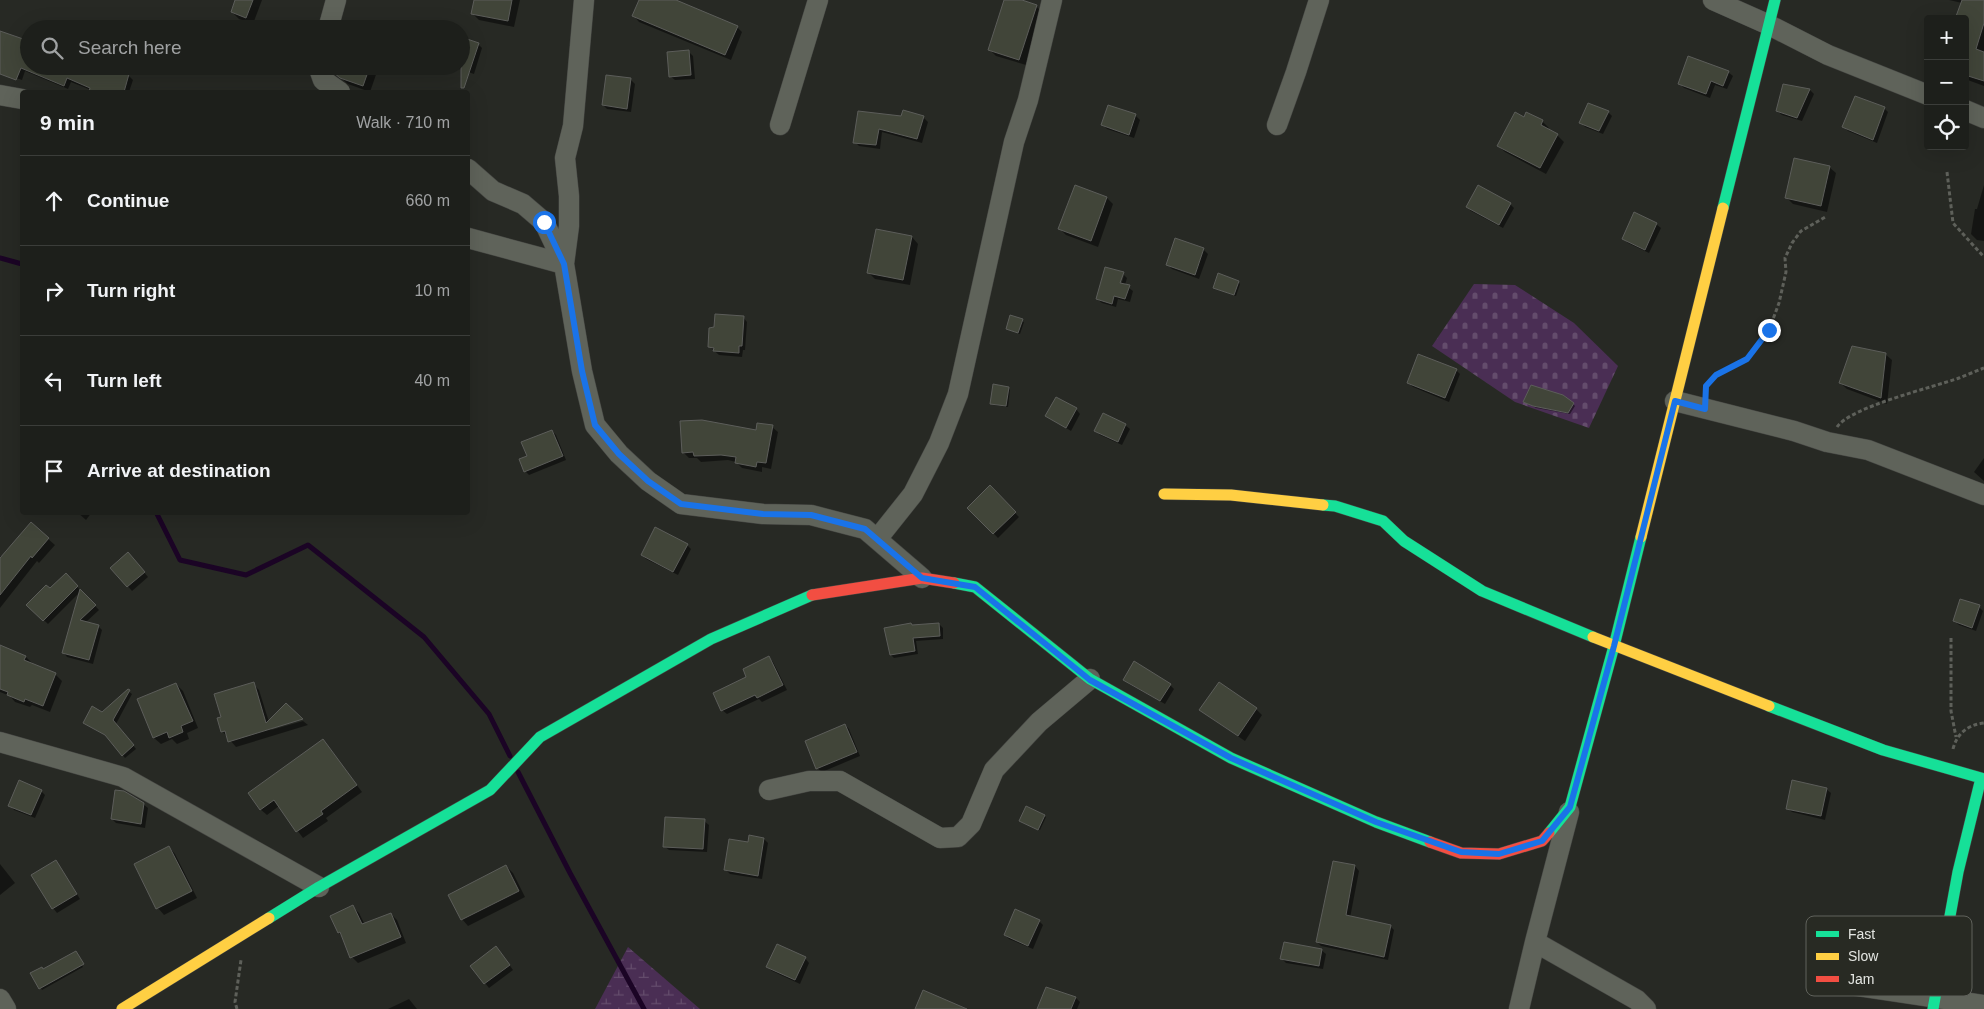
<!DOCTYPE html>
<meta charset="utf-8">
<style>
body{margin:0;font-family:Arial,sans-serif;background:#252724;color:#f1f3f6}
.controls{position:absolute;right:15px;top:15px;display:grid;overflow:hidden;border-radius:5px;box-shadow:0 5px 20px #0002}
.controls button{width:45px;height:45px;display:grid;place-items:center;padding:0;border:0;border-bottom:1px solid #3b3d3a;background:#1d1f1b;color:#f1f3f6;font:25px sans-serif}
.stop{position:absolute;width:15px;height:15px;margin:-11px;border:4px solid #1a73e8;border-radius:50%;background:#fff}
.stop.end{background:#1a73e8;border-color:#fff;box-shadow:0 1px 5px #0008}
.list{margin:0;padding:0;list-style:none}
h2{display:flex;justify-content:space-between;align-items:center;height:65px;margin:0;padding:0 20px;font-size:21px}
h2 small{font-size:16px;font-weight:400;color:#a0a2a3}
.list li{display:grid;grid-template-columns:32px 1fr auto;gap:15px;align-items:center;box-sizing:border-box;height:90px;padding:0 20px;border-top:1px solid #3b3d3a}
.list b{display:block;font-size:19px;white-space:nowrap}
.list em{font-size:16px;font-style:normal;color:#a0a2a3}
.icon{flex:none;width:28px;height:28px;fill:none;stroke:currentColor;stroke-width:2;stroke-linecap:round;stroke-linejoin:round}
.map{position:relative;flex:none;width:1984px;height:1009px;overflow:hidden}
.search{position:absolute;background:#1d1f1b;box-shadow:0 5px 20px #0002;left:20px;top:20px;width:450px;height:55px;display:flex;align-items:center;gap:12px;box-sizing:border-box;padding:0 18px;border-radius:28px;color:#a0a2a3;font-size:19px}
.panel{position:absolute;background:#1d1f1b;box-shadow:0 5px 20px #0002;left:20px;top:90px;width:450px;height:425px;border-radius:5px}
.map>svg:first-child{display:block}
</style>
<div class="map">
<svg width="1984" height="1009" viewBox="0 0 1984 1009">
<defs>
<pattern id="wetland-marsh" width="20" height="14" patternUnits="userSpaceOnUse" patternTransform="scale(1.25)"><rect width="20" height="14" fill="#4a2e54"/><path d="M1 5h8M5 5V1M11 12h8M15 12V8" fill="none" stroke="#644c6c"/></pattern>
<pattern id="cemetery-stones" width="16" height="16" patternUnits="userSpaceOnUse" patternTransform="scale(1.25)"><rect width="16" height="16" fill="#4a2e54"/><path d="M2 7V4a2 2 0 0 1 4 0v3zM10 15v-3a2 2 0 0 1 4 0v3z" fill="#644c6c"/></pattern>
</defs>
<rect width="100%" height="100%" fill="#272924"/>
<path fill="url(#wetland-marsh)" d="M628,947L700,1009H595Z"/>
<path fill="url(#cemetery-stones)" d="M1474,284L1515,285L1574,323L1618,366L1589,428L1515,402L1432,346Z"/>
<path fill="#0007" d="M236,0H262L253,24L239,19L232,12Z
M475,0H520L514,27L479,20L472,13Z
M641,0H673L737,27L742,32L731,60L639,22L634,16Z
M1005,0H1018L1036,6L1043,13L1026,65L996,56L989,49Z
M1949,0H1984V86L1965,79V19L1962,3Z
M0,42L29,66L128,75L133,80L129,92H90L91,90L71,82L68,89L25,71L22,80L4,74V76L0,73Z
M478,44L482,48L474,74L450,66H461Z
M688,51L693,56L695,79L675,80L670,76Z
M332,66H379L370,92L348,84L334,72Z
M1728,72L1733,76L1727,89L1715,85L1710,98L1684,88L1679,83Z
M631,80L635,84L631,112L607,109L603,105Z
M1784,85L1810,90L1814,94L1802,121L1782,115L1777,111Z
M1109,106L1136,116L1140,120L1134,138L1107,129L1103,125Z
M1884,108L1888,112L1877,143L1848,131L1844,127Z
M859,112L902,117H923L928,122L922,143L882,132L880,149L859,146L855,142Z
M1608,112L1612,116L1603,134L1585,127L1581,123Z
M1525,118L1542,121L1549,128L1548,130L1557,135L1564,142L1546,174L1505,152L1498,146Z
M1829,167L1836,173L1827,212L1793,204L1786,197Z
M1984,185V241L1977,240L1971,234L1975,209H1977Z
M1075,187L1107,198L1113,204L1098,247L1066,235L1060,229Z
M1510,204L1514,208L1503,228L1471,211L1467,207Z
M1656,224L1661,228L1649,253L1628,243L1624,239Z
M877,231L912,237L918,244L910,285L875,279L868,272Z
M1203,249L1208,254L1199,279L1172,269L1168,265Z
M1106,269L1124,275H1122L1117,289H1120L1124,275L1127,278L1125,285L1133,291L1130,302L1118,299L1116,307L1102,303L1097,299Z
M1238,282L1240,284L1236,296L1215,288Z
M743,317L747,322L745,350H743L742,357L719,355L710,347Z
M1011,317L1024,322L1020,334L1007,329Z
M1885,354L1892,360L1887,404L1847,389L1840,383Z
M1456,370L1460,374L1449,402L1413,387L1408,383Z
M1008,388L1010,390L1008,407L993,405L991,403Z
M1525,402L1573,404L1575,406L1570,414L1536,408Z
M1076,409L1080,414L1071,431L1047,416Z
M1125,425L1130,429L1122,445L1100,435L1096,430Z
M772,427L778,432L771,469L762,467V472L742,468L736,462L728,460L701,462L697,458H689L683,452Z
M552,431L556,435L566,460L529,475L525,471L528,457Z
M1984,458V481L1974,472Z
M990,487L1019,517L998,538L969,508Z
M77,512H92L86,520Z
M31,524L55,545L39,563L37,561L0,608V556L2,557Z
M687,545L691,549L678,575L646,559L642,555Z
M132,558L148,577L132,591L112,568Z
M66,575L81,591L48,624L28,605L50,590Z
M81,591L99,610L85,623L98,626L102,630L93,664L67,657L63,652Z
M1979,607L1983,611L1976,631L1959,625L1954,621Z
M911,624L913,626L939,624L943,628V639L916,641L918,654L894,658L891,655Z
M0,653L26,657L32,663V665L55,674L62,681L50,712L32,705L30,707L15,702L10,696L0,692Z
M769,657L773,662L787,690L762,702L759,699L727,714L722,710L748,678Z
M1125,679L1170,685L1174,689L1165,704L1129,684Z
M176,684L183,691L198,728L187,733L189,739L177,744L172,739L161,744L154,738L139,700Z
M253,684L259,690L269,722L274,726L271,730L303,721L308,725L236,747L222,731L223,718Z
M128,691L132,694L116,724L136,749L125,758L108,737L84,723L102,714Z
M1256,709L1262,715L1245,741L1208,716L1201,710Z
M845,725L849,729L860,756L822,772L817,768Z
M323,740L362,792L326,818L328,821L303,838L279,806L267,815L260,809Z
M1826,789L1831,793L1825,820L1792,812L1787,808Z
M41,791L45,795L35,818L14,810L10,805Z
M143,804L148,808L145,828L116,823L112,819Z
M1044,816L1046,817L1040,830L1023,823Z
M704,821L709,825L707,852L669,850L664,846Z
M764,839L768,843L762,879L730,874L726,870L749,843Z
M169,847L175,854L197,898L164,915L158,908L135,864Z
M56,861L80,899L57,913L53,908Z
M0,864L15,883L0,895Z
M506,866L513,873L525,897L468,926L462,919Z
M1355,866L1359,871L1350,918L1390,926L1394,930L1388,960L1321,946L1317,942Z
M353,907L359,913L365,925L391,914L397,920L406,943L358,963L352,957L344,938L339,933L331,917Z
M1039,921L1043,925L1033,949L1009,939L1005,935Z
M1321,950L1326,954L1323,969L1286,963L1282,959Z
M500,952L513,970L489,988L485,983Z
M76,953L83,967L42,990L32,973L44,970Z
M805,958L809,963L800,984L772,971L767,967Z
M1076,998L1080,1002L1077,1009H1038Z
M409,999L417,1009H388Z"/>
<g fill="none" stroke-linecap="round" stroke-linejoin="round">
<path stroke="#1b0425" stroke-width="5" d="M0,258L22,264
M156,512L180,560L246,575L308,545L424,637L489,714L510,756
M518,772L570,873L644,1009"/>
</g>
<path fill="#414539" stroke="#5c5d5a" d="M235,0H253L246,18L231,12Z
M474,0H512L508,21L471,14Z
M639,0H676L738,26L725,55L632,16Z
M1004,0H1022L1037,5L1019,60L988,50Z
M1962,0H1984V23L1976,49L1984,52V81L1965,75V19H1955Z
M0,31L29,41V66H98L129,74L124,92H89L90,88L67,78L64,86L21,68L16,80L0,74Z
M461,37L479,43L464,88H461Z
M689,50L691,75L669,77L667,52Z
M1688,56L1729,71L1723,86L1711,81L1706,94L1678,84Z
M331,66H370L363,86L340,78L333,72Z
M606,75L631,78L627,109L602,105Z
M1783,84L1810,89L1797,118L1776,111Z
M1855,96L1885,107L1873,140L1842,127Z
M1588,103L1609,111L1599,131L1579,123Z
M1108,105L1136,114L1129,135L1101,125Z
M903,110L924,116L917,139L879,129L876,145L853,143L858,111L901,116Z
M1515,112L1524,117L1526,112L1543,120L1541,125L1558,134L1540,168L1497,146Z
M1794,158L1830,166L1821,206L1785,198Z
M1075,185L1107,197L1091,241L1058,229Z
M1478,185L1511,203L1499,225L1466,207Z
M1634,212L1657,223L1645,250L1622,239Z
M876,229L912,236L903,280L867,273Z
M1175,238L1204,248L1195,275L1166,265Z
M1105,267L1124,272L1120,283L1130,285L1125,299L1114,296L1112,304L1096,299Z
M1218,273L1239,281L1234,295L1213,288Z
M715,314L744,316L742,346H739V353L713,351L714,348L708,347L709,328L714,327Z
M1010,315L1023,319L1018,333L1006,329Z
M1852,346L1886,353L1881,398L1839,383Z
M1418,354L1457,369L1445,398L1407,383Z
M993,384L1009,387L1006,406L990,404Z
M1531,385L1563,395L1574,403L1568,413L1533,406L1523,402Z
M1056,397L1077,408L1066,428L1045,416Z
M1103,413L1126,424L1118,442L1094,431Z
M702,420L756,430L757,423L773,425L766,463L757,462L756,467L735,463L736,457L721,455L694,456L693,452L682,453L680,421Z
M552,430L563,456L524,472L519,459L527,456L521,442Z
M990,485L1016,512L993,534L967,508Z
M31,522L49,538L32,558L31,556L0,595V558Z
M655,527L688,544L673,572L641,555Z
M128,552L145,572L127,587L110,568Z
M66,573L78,586L43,621L26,605L46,585L50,588Z
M80,589L96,605L80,620L99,625L89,660L62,653Z
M1960,599L1980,605L1972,628L1953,621Z
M911,623L912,625L939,623L940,636L913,638L915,651L890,655L884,628Z
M0,645L26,656L24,660L56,673L43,706L25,699L24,702L7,695L8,692L0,689Z
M769,656L783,685L757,698L755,695L721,711L713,693L746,677L743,669Z
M1134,661L1171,684L1160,701L1123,680Z
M254,682L266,723L286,703L303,719L228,742L225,731L221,732L217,718L221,717L214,694Z
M1219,682L1257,708L1238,736L1199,710Z
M176,683L193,721L181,726L183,732L169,738L167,732L153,738L137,699Z
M128,689L130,690L113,720L134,745L122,756L105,735L83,723L92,706L102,712Z
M845,724L857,752L816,769L805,741Z
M323,739L357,785L321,811L323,814L296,832L274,800L260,810L248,793Z
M19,780L42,790L31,815L8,806Z
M1792,780L1827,788L1821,816L1786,809Z
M115,790L124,791L144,803L141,824L111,819Z
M1026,806L1045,815L1038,830L1019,821Z
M665,817L705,819L703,849L663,847Z
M749,835L764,838L758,876L724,870L729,839L748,842Z
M169,846L192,891L156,909L134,864Z
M56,860L77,894L52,909L31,875Z
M1333,861L1355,865L1346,915L1391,925L1384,957L1316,942Z
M506,865L519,891L461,920L448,895Z
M353,905L362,924L391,913L401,937L350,958L340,932L338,933L330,916Z
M1015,909L1040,920L1028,946L1004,935Z
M1284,942L1322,949L1319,966L1280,959Z
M777,944L806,957L795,980L766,967Z
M496,946L510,965L484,984L470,966Z
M76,951L84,964L39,989L30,973L42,967L43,969Z
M1046,987L1076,997L1071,1009H1037Z
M923,990L967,1009H915Z"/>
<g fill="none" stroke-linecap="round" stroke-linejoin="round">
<g stroke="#454643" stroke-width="21">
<path id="street" d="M1713,0L1767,24L1828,55L1928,95
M328,29L336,0
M318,66L323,80L340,92
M0,95L22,99
M1965,110L1984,118
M780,125L818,0
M1277,125L1296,72L1319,0
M468,169L493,191L523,204L544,222L564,264L582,371L595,425L619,454L648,481L681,504L763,514L811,515L865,529L922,578
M468,238L564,264L569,226V196L565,158L573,126L584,0
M1675,401L1794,431L1827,442L1868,450L1984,495
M878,538L913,494L939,443L958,394L1014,142L1028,100L1052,0
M0,742L123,777L319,887
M769,790L809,781H840L940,838L958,837L971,824L994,770L1039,722L1090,679
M1535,942L1637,1000L1646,1009
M1825,981L1984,1005
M0,999L6,1009
M1519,1009L1535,942L1569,812"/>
</g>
<g stroke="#454643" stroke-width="12">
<path id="fast" d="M1723,208L1775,0
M1323,505L1335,506L1383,521L1404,541L1482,591L1593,637
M954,583L975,587L1090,679L1231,758L1376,822L1430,842
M1769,706L1883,750L1981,778L1958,872L1933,1009
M1549,833L1570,807L1614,646L1641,537
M269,918L319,887L490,790L540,737L711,639L812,595"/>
</g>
<g stroke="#454643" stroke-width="12">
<path id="slow" d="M1164,494L1231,495L1323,505
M1641,537L1723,208
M1593,637L1769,706
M122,1009L269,918"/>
</g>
<g stroke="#454643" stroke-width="12">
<path id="jam" d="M812,595L922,578L954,583
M1430,842L1461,853L1499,854L1542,841L1549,833"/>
</g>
<path stroke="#5e605a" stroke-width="3" stroke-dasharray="4 2.5" stroke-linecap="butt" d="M1947,172L1953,223L1984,257
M1706,391V386L1716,375L1747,359L1757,348L1769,330L1779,303L1786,272L1785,258L1792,243L1801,231L1827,216
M1837,427C1850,407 1934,387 1959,378C1967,375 1976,371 1984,368
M1951,638V711L1956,737
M1953,749C1957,733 1968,725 1984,723
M237,1009L235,1002L241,960"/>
<use href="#street" stroke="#5f635a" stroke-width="20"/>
<use href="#fast" stroke="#16e098" stroke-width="11"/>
<use href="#slow" stroke="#ffcf43" stroke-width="11"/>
<use href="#jam" stroke="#f24e42" stroke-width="11"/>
</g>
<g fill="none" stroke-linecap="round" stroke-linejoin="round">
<path stroke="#1a73e8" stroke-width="6" d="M544,222L564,264L582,371L595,425L619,454L648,481L681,504L763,514L811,515L865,529L922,578L975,587L1090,680L1231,758L1376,822L1461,852L1499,854L1542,841L1570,807L1614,646L1675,401L1705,409L1706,386L1716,375L1747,359L1769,330"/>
</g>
<rect x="1806" y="916" width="166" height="80" rx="8" fill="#282a23" stroke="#60625c" stroke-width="1"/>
<rect x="1816" y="931" width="23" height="6" fill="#16e098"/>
<rect x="1816" y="953" width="23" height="7" fill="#ffcf43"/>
<rect x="1816" y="976" width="23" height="6" fill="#f24e42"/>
<g font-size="14" fill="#e4e6e2">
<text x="1848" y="939">Fast</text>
<text x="1848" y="961">Slow</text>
<text x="1848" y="984">Jam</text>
</g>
</svg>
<div class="controls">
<button>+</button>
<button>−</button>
<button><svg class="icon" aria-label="locate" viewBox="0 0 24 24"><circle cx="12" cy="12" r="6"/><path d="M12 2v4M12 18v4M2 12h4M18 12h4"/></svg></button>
</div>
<div class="stop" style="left:544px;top:222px"></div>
<div class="stop end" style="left:1769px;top:330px"></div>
<div class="search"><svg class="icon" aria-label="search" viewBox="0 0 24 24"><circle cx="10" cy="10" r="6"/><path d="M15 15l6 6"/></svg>Search here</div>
<section class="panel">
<h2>9 min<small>Walk · 710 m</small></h2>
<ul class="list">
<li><svg class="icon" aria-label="ahead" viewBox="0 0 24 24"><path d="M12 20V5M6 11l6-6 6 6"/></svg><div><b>Continue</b></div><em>660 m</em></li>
<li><svg class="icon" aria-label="right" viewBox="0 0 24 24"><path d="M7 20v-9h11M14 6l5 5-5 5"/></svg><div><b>Turn right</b></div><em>10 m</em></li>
<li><svg class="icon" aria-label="left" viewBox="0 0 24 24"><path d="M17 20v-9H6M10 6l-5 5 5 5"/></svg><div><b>Turn left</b></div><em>40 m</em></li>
<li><svg class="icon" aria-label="arrive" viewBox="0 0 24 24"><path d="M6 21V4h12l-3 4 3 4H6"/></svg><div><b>Arrive at destination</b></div></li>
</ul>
</section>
</div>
